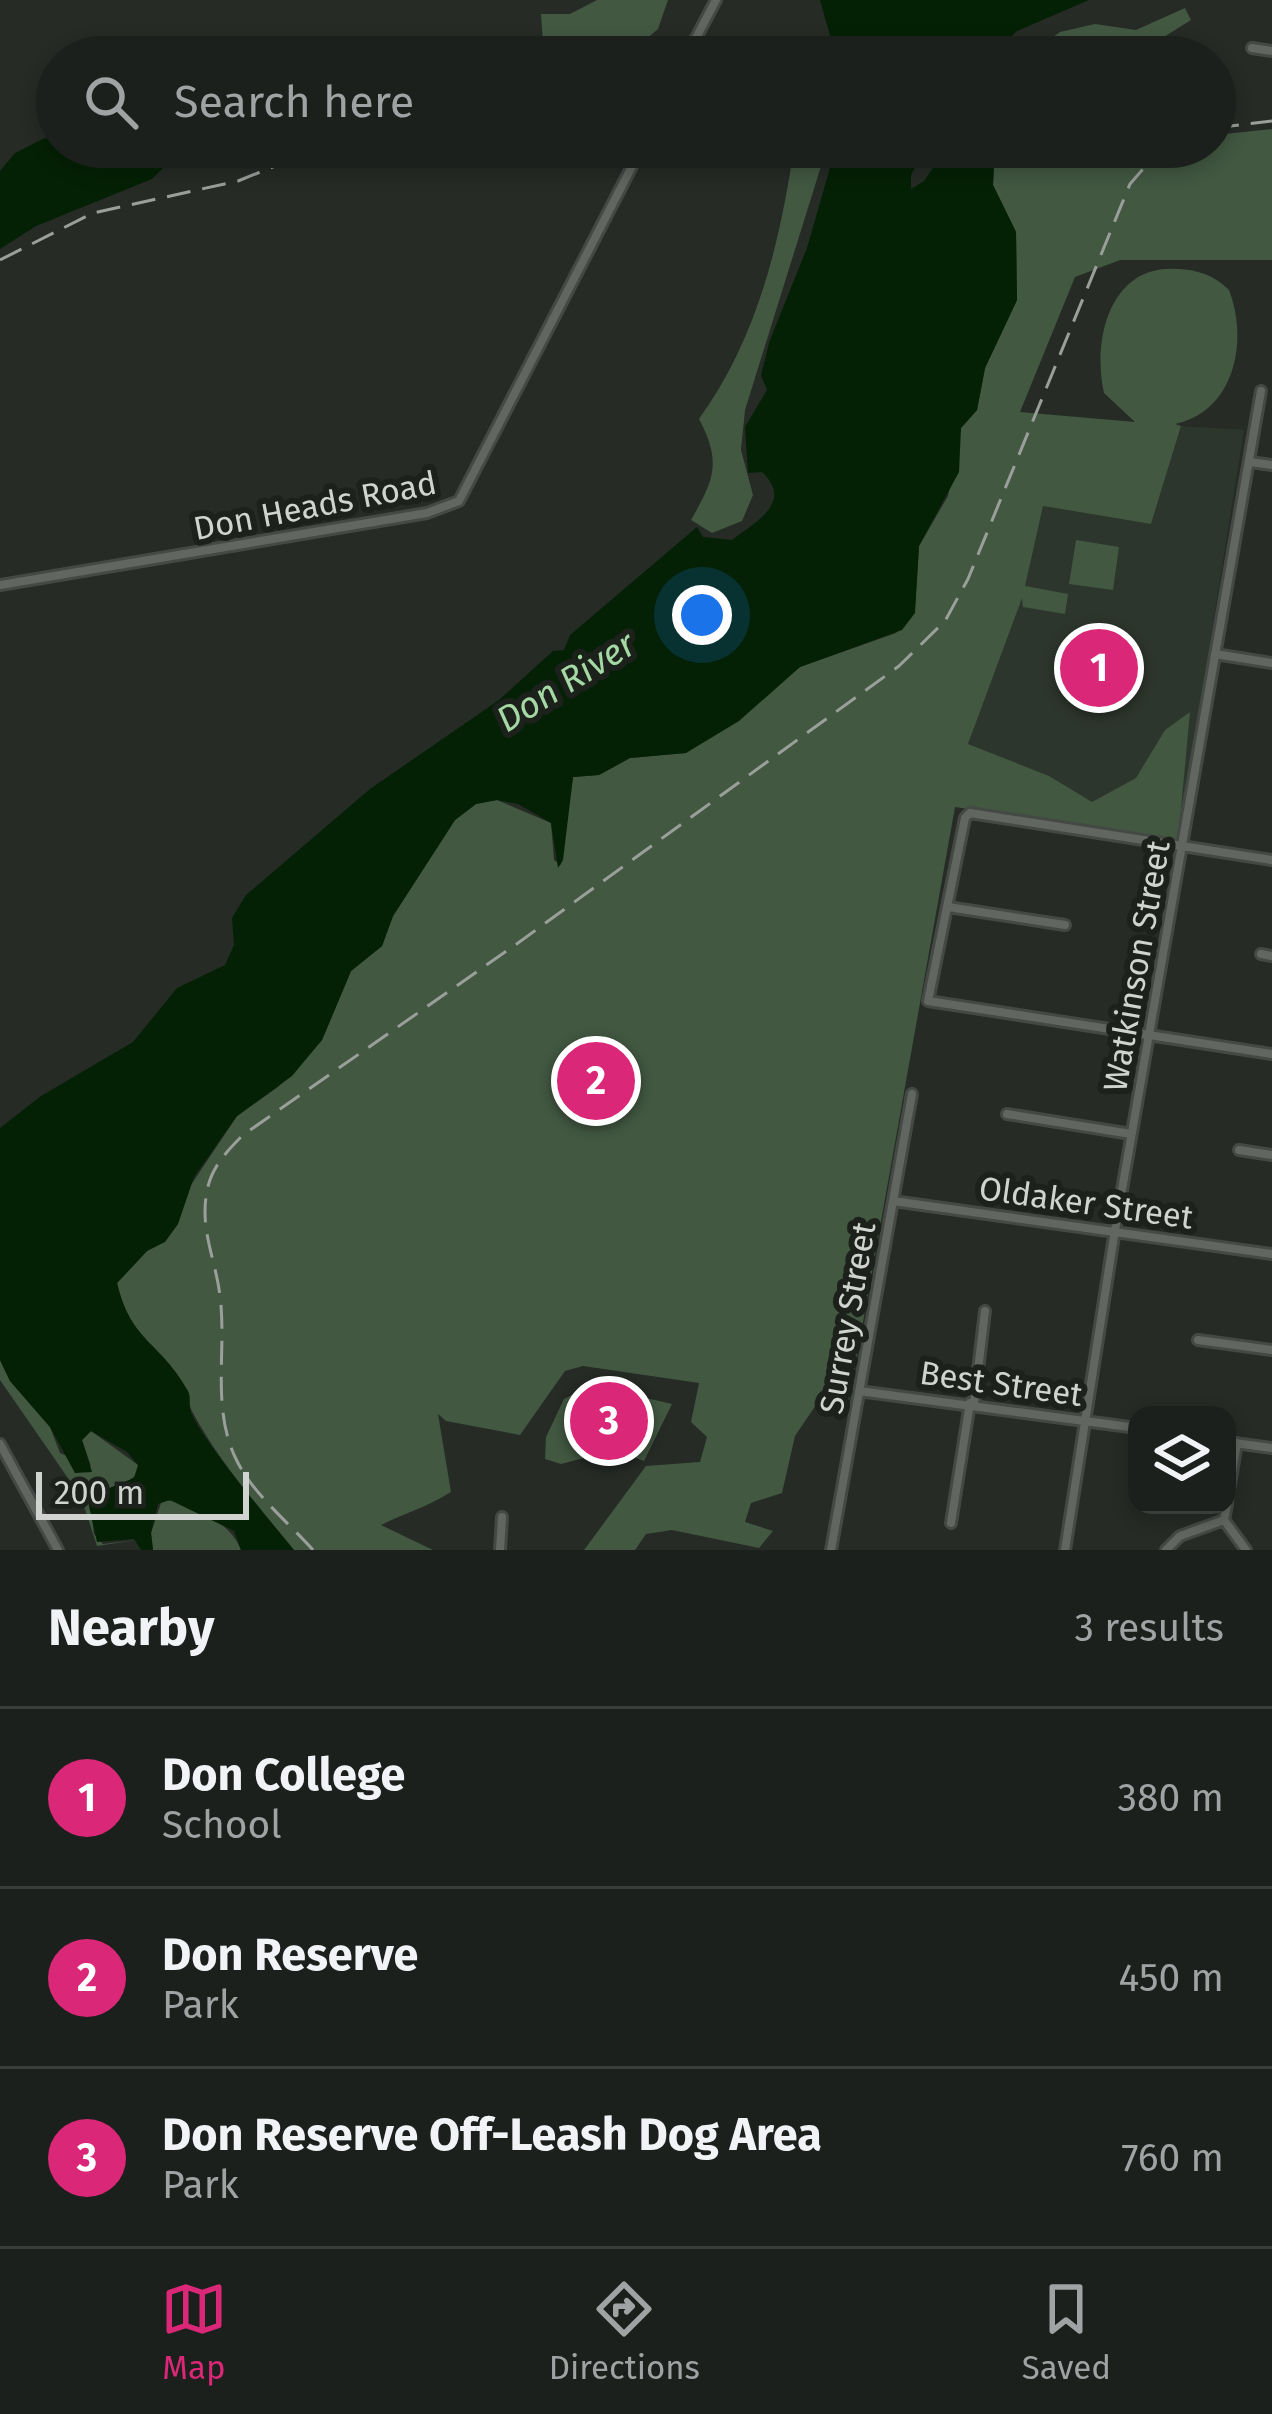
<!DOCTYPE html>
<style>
body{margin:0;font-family:"Fira Sans",sans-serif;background:#252825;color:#f1f3f6}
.controls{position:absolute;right:36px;bottom:36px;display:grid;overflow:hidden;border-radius:24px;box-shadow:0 6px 18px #0003}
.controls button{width:108px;height:108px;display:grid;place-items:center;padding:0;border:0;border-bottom:3px solid #3a3e3b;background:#1c201c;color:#f1f3f6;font:60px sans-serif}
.scale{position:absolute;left:36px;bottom:30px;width:213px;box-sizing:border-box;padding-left:12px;border:6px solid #d0d3d0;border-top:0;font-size:33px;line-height:42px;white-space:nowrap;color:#d0d3d0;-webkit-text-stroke:9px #1c211c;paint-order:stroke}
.you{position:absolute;left:702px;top:615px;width:42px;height:42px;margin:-30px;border:9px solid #fff;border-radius:50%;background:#1a73e8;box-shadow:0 0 0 18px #1a73e833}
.badge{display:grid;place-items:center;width:78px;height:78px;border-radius:50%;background:#db2777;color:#fff;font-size:39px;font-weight:700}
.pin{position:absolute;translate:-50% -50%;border:6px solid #fff;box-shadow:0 3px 12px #0006}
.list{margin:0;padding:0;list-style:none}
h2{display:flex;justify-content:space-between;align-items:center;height:156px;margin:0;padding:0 48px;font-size:51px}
h2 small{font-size:39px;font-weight:400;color:#a0a3a3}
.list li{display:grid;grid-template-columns:78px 1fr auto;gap:36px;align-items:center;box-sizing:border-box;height:180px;padding:0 48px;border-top:3px solid #3a3e3b}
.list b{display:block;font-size:45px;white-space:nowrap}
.list p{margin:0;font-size:39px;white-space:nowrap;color:#a0a3a3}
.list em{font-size:39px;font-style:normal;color:#a0a3a3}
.icon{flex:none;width:66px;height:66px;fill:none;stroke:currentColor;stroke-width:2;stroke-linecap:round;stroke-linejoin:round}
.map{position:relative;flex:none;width:1272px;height:1550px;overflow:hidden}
.search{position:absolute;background:#1c201c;box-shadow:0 6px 18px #0003;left:36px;right:36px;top:36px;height:132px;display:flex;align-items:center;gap:30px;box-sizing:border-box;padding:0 42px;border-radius:66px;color:#a0a3a3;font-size:45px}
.sheet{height:696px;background:#1c201c}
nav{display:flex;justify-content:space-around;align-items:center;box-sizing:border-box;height:168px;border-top:3px solid #3a3e3b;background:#1c201c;font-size:33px;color:#a0a3a3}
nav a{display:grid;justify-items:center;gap:6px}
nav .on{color:#db2777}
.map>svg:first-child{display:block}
</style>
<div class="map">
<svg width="1272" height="1550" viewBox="0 0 1272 1550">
<rect width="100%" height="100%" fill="#262b26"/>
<path fill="#2d362c" d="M1181,426L1244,430L1178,841L956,806L968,745L1043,506L1151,524Z"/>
<path fill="#425841" d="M597,0H668L658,29L630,53L543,44L541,14H570Z
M1185,8L1191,20L1132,57H1025L1060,32L1095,24L1136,30Z
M1272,129V260H1120L1075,277L1020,412L1135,422L1104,393C1092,340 1110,263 1178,269C1198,270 1214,275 1229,290C1249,342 1234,412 1175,424L1181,426L1151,524L1043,506L1025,586L1068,594L1065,614L1023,607L1022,598L968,744L1049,776L1092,802L1136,778L1165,730L1190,712L1178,841L955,807L848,1406L816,1405L795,1436L782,1493L751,1503L745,1522L773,1531L759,1548L672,1530L646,1534L635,1550H584L646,1466L700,1462L707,1437L691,1422L699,1383L583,1366L565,1371L520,1435L446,1421L438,1414L451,1492C427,1507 403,1514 381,1525L433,1550H294C258,1506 220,1463 193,1413C188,1405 190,1395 185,1387C159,1340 131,1342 117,1283L147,1251L237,1116L278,1087L322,1040L351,971L382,946L393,916L455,820L476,804L497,800L551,823L554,860L561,865L573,777L599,775L630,758L686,753L800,667L896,633L915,607L919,546L948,496L961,428L977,410L985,368L1017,300L1016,232L993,185L994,164L984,147H1215V135Z
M794,147H827L745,410L741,450L753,495L742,521L712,533L691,520C714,480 722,462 699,419C757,339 780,243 794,147Z
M1076,540L1119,547L1113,590L1069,584Z
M0,1360L10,1381L50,1427L60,1453L91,1466L82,1440L91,1431L138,1465V1474L118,1488L89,1494L94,1534L103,1544L136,1540L97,1546L81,1497L0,1380Z
M591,1385L672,1404L644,1461L614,1450L561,1464L545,1459L546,1437L564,1399Z
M162,1500C192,1501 231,1523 241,1550H153L151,1533Z"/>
<path fill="#042105" d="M820,0H1089L1017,31L989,57H836Z
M57,132V147H184L152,179L36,226L0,249V171L15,153Z
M836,147H926L911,175V189L924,181L942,155L941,147H984L994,164L993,185L1016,232L1017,300L985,368L977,410L961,428L959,472L919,546L915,613L902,630L800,667L739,721L686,753L630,758L599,775L573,777L563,860L558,868L551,823L518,804L497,800L476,804L455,820L393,916L382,946L351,971L322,1040L292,1076L237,1116L194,1177L178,1224L165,1242L147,1251L117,1283C131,1343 161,1342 188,1391C191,1397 189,1403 190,1409C195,1432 275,1527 294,1550H241L234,1531L170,1500L158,1504L151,1533L153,1550H141L134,1539L97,1542L87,1497L134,1478L138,1465L127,1452L91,1431L82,1440L92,1472L75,1473L50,1427L10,1381L0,1360V1128L41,1096L133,1042L177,988L225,965L234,945L232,918L246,895L370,789L499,700L553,651L564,650L570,635L697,527L703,537L732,540C756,522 794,502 762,472L748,473L745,427L767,390L761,375L770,340L807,248Z"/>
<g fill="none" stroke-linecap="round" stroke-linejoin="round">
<g stroke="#454945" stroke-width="14">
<path id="minor" d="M1252,48L1272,51
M686,57L716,0
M1250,462L1272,465
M0,585L427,513L459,501L642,147
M1215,654L1272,663
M1272,860L970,813L965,818L928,1001L1272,1054
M948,907L1065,925
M1261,954L1272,956
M1007,1114L1131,1134
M1239,1150L1272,1155
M893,1201L1272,1254
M1198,1340L1272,1350
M859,1391L1137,1428
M974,1404L985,1311
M1227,1442L1272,1448
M0,1444L58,1550
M1227,1502L1237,1443
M1227,1505L1224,1520L1246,1550
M951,1523L970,1403
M500,1550L502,1517
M831,1550L912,1094
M1065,1550L1115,1230L1261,391
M1166,1550L1180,1536L1224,1520"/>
</g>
<use href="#minor" stroke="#616660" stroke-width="8"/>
<path stroke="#9b9f9b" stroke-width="3" stroke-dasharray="24 12" stroke-linecap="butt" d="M477,57L536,46L620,57
M1215,128L1272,121
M0,260L93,213L238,181L322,147
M313,1550C288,1522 252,1493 236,1459C211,1408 227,1350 220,1296C216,1262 201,1232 206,1197C209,1170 225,1153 243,1135L518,943L899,666L945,621L968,579L1130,184L1162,147"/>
</g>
<g text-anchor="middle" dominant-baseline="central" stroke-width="12" stroke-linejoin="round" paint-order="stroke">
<g font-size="33" fill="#d0d3d0" stroke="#1c211c">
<text transform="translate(315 506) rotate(-11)">Don Heads Road</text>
<text transform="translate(1137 966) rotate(-80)">Watkinson Street</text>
<text transform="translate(1086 1203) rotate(8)">Oldaker Street</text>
<text transform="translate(848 1318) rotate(-80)">Surrey Street</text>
<text transform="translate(1001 1384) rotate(8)">Best Street</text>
</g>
<g font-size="36" font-style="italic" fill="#a5d9a3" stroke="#1c211c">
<text transform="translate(566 682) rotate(-32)">Don River</text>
</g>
</g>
</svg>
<div class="controls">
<button><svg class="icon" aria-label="layers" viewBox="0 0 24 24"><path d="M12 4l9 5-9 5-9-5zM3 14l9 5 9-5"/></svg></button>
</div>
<div class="scale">200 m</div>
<div class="you"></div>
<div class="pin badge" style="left:1099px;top:668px">1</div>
<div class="pin badge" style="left:596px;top:1081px">2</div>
<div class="pin badge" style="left:609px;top:1421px">3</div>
<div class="search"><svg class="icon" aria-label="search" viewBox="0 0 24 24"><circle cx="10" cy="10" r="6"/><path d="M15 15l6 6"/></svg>Search here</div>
</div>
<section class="sheet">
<h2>Nearby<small>3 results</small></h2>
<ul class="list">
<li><span class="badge">1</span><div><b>Don College</b><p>School</p></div><em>380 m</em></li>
<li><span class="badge">2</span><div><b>Don Reserve</b><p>Park</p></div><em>450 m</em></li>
<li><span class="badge">3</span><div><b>Don Reserve Off-Leash Dog Area</b><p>Park</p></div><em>760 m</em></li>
</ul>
</section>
<nav>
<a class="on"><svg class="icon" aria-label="map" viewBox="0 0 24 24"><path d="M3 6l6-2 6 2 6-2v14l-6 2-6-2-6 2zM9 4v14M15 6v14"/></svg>Map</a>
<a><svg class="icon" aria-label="directions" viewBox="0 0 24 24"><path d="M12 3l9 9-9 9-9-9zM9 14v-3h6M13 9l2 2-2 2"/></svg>Directions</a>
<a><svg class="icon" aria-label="saved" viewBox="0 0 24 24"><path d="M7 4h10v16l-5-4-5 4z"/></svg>Saved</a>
</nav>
